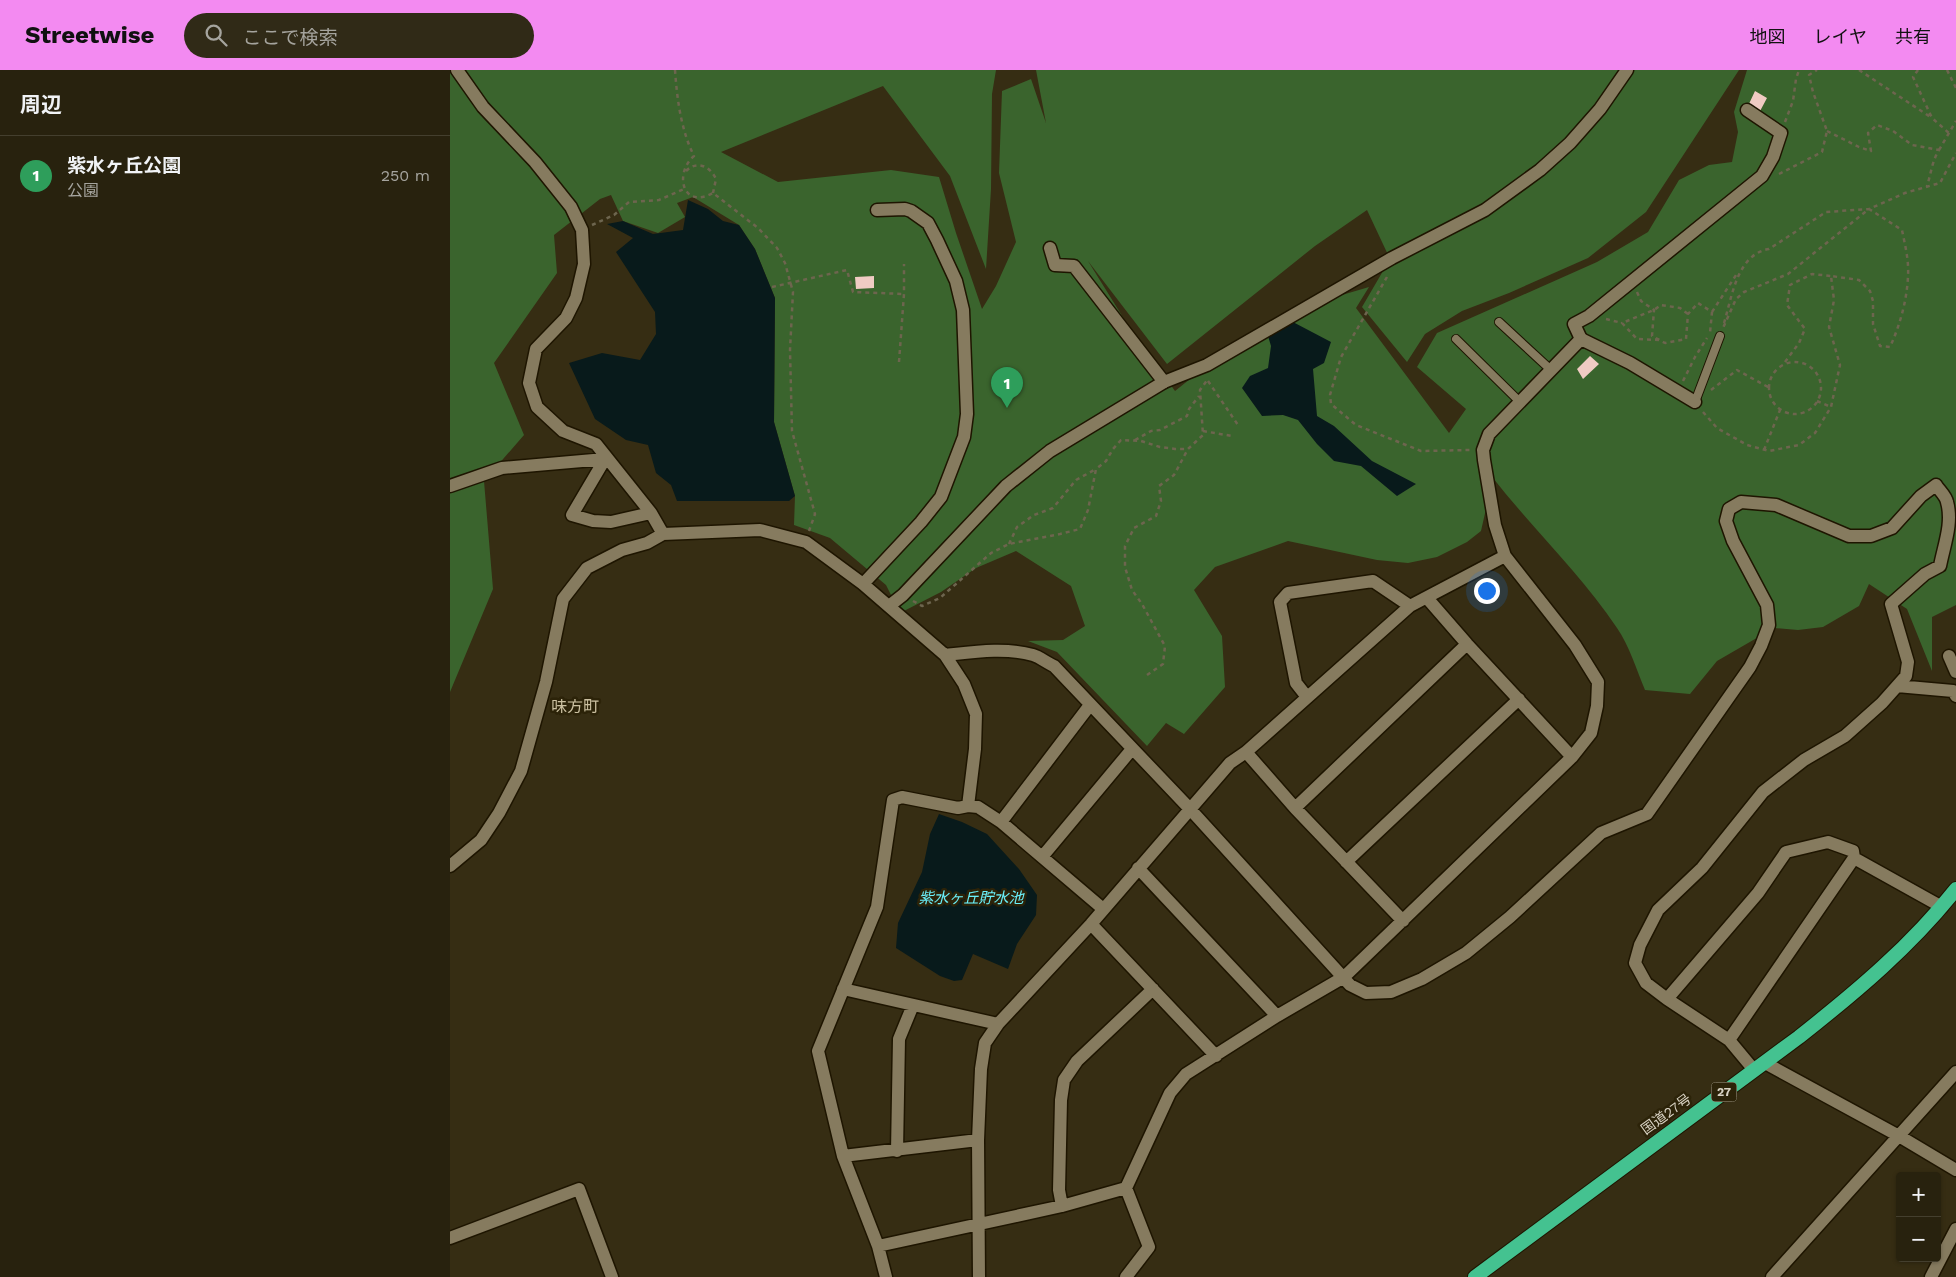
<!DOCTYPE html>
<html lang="ja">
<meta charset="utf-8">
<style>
body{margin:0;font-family:"Work Sans","Noto Sans JP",sans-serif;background:#302a17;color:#f1f3f6}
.controls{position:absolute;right:15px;bottom:15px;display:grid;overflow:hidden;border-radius:5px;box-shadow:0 1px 4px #0004}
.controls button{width:45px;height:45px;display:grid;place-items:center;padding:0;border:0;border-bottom:1px solid #443f2e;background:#28220e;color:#f1f3f6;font:25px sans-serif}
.you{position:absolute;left:1036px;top:520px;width:18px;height:18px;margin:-12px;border:4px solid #fff;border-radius:50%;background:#1a73e8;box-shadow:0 0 0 8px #1a73e833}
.badge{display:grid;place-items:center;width:32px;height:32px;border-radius:50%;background:#f38af1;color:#fff;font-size:16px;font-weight:700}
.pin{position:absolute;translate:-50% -41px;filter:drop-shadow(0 1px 2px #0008)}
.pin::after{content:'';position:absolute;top:26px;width:18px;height:15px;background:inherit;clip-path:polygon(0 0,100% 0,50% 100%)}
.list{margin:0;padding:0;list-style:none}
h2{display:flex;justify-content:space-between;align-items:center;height:65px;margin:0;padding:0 20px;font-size:21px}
h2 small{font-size:16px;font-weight:400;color:#a5a49e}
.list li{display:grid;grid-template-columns:32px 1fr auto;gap:15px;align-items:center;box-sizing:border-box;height:80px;padding:0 20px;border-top:1px solid #443f2e}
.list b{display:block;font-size:19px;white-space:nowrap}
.list p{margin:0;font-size:16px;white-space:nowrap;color:#a5a49e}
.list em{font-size:16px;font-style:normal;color:#a5a49e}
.icon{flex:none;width:28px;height:28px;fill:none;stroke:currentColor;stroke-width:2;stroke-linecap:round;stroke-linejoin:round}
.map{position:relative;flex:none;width:1506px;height:1207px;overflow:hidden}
header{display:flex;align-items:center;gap:30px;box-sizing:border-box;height:70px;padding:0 25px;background:#f38af1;color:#111}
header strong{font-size:24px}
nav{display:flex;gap:28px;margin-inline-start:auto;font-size:18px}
.search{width:350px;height:45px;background:#302a17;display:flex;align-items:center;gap:12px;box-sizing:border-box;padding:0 18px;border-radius:28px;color:#a5a49e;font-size:19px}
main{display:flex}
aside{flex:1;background:#28220e}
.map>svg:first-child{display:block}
</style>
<header>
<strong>Streetwise</strong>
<div class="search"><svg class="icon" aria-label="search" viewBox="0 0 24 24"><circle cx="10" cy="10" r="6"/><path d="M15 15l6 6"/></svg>ここで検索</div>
<nav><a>地図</a><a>レイヤ</a><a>共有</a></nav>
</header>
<main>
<aside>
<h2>周辺<small></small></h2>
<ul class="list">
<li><span class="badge" style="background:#2e9e5b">1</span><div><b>紫水ヶ丘公園</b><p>公園</p></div><em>250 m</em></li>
</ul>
</aside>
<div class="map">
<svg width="1506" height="1207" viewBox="0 0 1506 1207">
<rect width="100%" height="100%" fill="#362d13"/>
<path fill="#3a642d" d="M0,0H546L542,24L541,119L536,199L500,106L433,16L271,82L328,112L441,100L489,107L506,163L532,239L546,216L566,172L549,103L552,21L581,9L596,53L586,0H1289L1196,142L1138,188L1059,223L1012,241L975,264L957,292L912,237L940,189L917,140L865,176L717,294L638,191L679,257L725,321L740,309L759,299L848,238L919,217L906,238L999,363L1016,339L967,297L987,263L1147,192L1198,162L1229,110L1259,95L1282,92L1288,62L1284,42L1297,0H1506V535L1482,547V601L1457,539L1419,514L1409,536L1373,557L1348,560L1324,558L1267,591L1240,624L1195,620C1187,601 1179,575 1167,558C1131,504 1083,459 1043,408L1031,461L1017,472L987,487L958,493L927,490L838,471L765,497L744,520L772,566L775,617L734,664L716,653L697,676L607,582L578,571L613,570L635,556L621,516L566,481L526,498L491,522L450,543L436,515L380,468L344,455L345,426L324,352L325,228L305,179L289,155L243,127L227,133L235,147L208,163L173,151L161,125L150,129L104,165L107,203L44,293L74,365L34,411L43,519L0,622Z"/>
<path fill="#081a1b" d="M238,130L258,139L273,151L289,155L305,179L325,228L324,352L345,426L339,431H227L221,415L206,403L198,375L176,370L145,349L119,293L152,283L190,290L206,264L205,242L166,182L183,168L157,154L173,151L203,164L233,160Z
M841,251L881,272L874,293L863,299L867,346L884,356L922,391L966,414L947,426L911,396L884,391L867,374L848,350L833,345L812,346L792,318L800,306L818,298L821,276L818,266Z
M489,744L512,752L537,764L569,799L587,825L586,845L567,874L558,899L523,884L512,910L504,911L490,906L446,878L448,853L472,802L480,764Z"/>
<path fill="#f0cbc3" d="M1305,21L1317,28L1309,43L1298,36Z
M424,206V218L406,219L405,207Z
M1140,286L1149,294L1133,309L1127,299Z"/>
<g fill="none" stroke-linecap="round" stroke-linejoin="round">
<g stroke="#1e1500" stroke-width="10">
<path id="service" d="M1049,252L1101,300
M1006,269L1070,332
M1245,332L1270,266"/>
</g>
<g stroke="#1e1500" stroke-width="15">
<path id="pedestrian" d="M1131,269L1124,254L1139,246L1312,106L1323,87L1331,63L1297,40"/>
</g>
<g stroke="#1e1500" stroke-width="15">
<path id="minor" d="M7,0L33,37L85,92L121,137L132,160L134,194L126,228L116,248L86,279L79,313L87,337L113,361L146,374L201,443
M600,178L605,195L624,196L714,312
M0,416L52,398L155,389L122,445L143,451L161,452L201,443L213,464
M413,514L471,452L491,427L514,367L517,344L513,240L506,211L487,170L478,153L461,141L455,139L427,140
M977,528L1017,574L1122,687
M495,585C523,582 555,577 583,585C590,587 597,593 604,596L740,739L900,915L916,923L941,922L972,909L1016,883L1060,847L1151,763L1197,744L1300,597L1311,576L1319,555L1317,535L1283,471L1276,451L1279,439L1291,432L1326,435L1399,466H1421L1442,458L1471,426L1486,415C1489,420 1496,426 1497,432C1503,453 1494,475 1490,496L1475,504L1441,534L1458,592L1456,606L1432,633L1395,666L1354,690L1313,722L1252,798L1208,840L1190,875L1185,893L1196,913L1217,929L1279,970L1304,1000
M1499,586L1506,602
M1447,616L1503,621L1506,626
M857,627L846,613L830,532L838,523L923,511L960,536
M796,682L845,738L953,851
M845,738L1017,574
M551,752L640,635
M592,787L682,679
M896,792L1069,629
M0,796L31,770L49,743L71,701L96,612L113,529L137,498L172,480L197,473L213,464L310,460L356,472L413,514L495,585L514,614L526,644L525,679L518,736
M688,798L827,946
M641,854L766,986
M393,919L548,954
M1217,929L1308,823L1336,782L1378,772L1403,781L1404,788L1492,837
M1279,970L1404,788
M1315,993L1449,1066L1506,1100
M447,1081L449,969L463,935
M393,1086L528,1070
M612,1136L609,1120L611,1030L614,1010L627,991L703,919
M0,1168L129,1119L162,1207
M428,1176L612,1136L676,1118
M436,1207L428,1176L393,1086L368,981L427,837L443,730L452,727L508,738L518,736L528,737L551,752L652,838
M529,1207L528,1070L531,999L535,973L548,954L641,854L780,693L796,682L960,536L1055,486
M676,1207L699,1177L676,1118L720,1023L736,1004L827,946L894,907L1122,687L1141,663L1147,636L1148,612L1125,575L1055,486L1045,455L1034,390L1033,380L1039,364L1131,269L1180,293L1245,332
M1322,1207L1506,1002
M1481,1207L1506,1159"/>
</g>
<g stroke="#1e1500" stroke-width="15">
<path id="tertiary" d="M439,536L453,525L556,416L600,381L714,312L757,295L942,188L1035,140L1090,100L1120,73L1150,39L1177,0"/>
</g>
<g stroke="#1e1500" stroke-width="16">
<path id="trunk" d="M1025,1207L1349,967C1406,922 1461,876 1506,819"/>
</g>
<path stroke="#6d654e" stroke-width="2.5" stroke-dasharray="4 4" stroke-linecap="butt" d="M225,0C227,29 231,60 244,86C224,103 232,140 263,123L308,158L327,178L335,193L343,222L340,280L342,361L365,444L359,461
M1409,0L1482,48
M1468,0L1463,7L1482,48L1500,64
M1497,0L1506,18
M1335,52L1343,31L1346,9L1349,0
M1377,61L1409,77L1421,81L1418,63L1427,55L1443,61L1462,75L1489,80C1482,91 1481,104 1477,116
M1489,80L1506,51
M236,101C247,90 260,96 266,109L263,123
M1329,104L1372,82L1377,61L1363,22L1359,5L1367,0
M142,155L164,145L179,132L209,130L234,119
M937,207L891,287L880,325L881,334L906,355L971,381L1021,380
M322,217L397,200L403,222L454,224
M1187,222L1191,231L1204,240L1202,266L1215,273L1236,269L1238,244L1248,233L1262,242L1260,263
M1262,242L1288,202
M1156,249L1172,253
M1274,253C1282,227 1287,184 1319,179L1376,142L1419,139L1455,123L1490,113L1506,83
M1209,270L1187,269L1172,253L1204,240L1211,235L1230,238L1238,244
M1319 318a26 26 0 1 1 52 0a26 26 0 1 1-52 0Z
M449,292L454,224V194
M1335,292L1349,273L1355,259L1337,235L1340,215L1362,204L1381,206
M758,311L788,355
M1233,311L1245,287L1257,268
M1261,320L1287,300L1318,317
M1367,331L1381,337
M1253,342L1267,358L1297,375L1319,381L1349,375L1365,363L1381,337L1390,295L1379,257L1384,230L1381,206L1409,210L1420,221L1423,231V254L1430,276L1440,277C1450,255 1457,230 1458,206C1459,190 1455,175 1452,160L1419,139L1338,204L1294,222L1286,229L1273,258
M753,361L782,366
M685,370L701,361L710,360L737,346L739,339L749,326
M1314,380L1330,340
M559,474L567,457L584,445L603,438L626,410L646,399
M463,531L472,536L490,528L541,483L559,474L610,464L630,459L638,440L646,399L656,391L663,379L671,370L691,371L710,377L725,379H738L753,365L750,320L758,309
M697,605L713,594L715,576L692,534L682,520L675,497V476L684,458L706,446L711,431L709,416L724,405L738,379"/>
<use href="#service" stroke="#867b5f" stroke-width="8"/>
<use href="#pedestrian" stroke="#867b5f" stroke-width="12"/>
<use href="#minor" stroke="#867b5f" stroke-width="12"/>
<use href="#tertiary" stroke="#867b5f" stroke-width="12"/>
<use href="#trunk" stroke="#44c290" stroke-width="14"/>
</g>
<g text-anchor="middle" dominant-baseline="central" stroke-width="5" stroke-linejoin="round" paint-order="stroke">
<rect fill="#2c2309" stroke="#a59e8c" stroke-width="1" x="1261.5" y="1012.5" width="25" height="19" rx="4"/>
<g font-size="12" font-weight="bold" fill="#d9d3c4">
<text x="1274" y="1022">27</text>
</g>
<g font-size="14" fill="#d9d3c4" stroke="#2c2309">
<text transform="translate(1216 1044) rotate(-36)">国道27号</text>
</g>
<g font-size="15" font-style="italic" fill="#6af1fb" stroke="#2c2309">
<text x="521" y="828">紫水ヶ丘貯水池</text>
</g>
<g font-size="16" fill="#cbc0a1" stroke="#2c2309">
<text x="125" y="636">味方町</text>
</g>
</g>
</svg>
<div class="controls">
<button>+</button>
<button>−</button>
</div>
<div class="you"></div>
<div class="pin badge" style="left:557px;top:338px;background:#2e9e5b">1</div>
</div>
</main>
